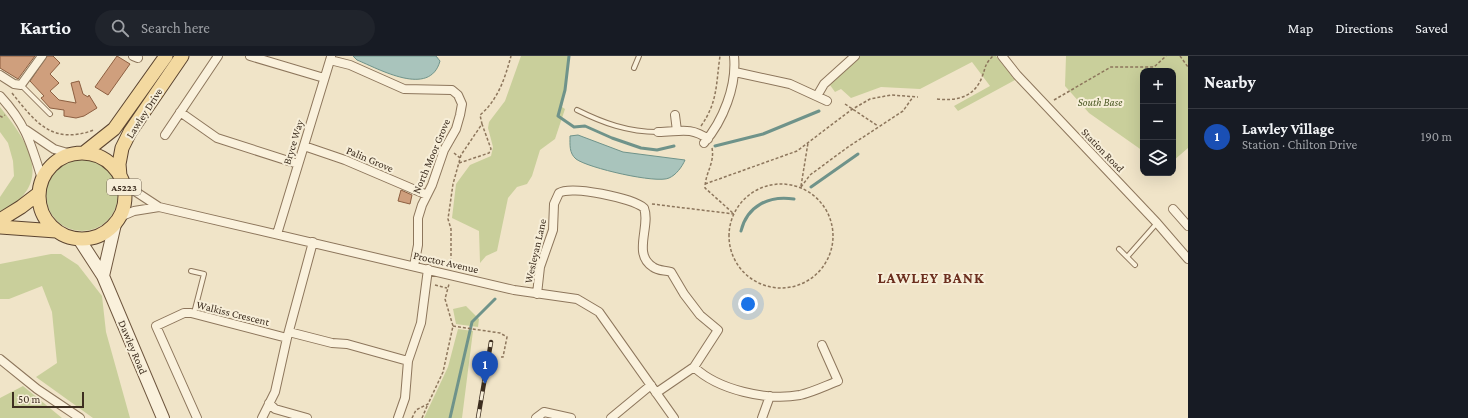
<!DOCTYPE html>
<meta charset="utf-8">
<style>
body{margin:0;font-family:"Crimson Pro",serif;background:#20242c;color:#f1f3f6}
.controls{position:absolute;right:12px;top:12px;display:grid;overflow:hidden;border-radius:8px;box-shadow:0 4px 16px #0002}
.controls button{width:36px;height:36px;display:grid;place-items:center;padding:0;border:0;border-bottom:1px solid #363941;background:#171b24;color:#f1f3f6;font:20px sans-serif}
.scale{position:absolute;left:12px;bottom:10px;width:72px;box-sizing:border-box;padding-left:4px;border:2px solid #3d2e20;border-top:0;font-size:11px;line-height:14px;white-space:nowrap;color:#3d2e20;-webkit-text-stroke:3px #f7eed8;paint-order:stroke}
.you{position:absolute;left:748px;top:248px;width:14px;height:14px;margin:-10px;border:3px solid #fff;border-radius:50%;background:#1a73e8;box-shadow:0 0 0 6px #1a73e833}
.badge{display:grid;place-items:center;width:26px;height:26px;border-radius:50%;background:#b45309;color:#fff;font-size:13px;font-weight:700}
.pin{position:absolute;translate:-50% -33px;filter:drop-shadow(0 1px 2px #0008)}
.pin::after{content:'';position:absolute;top:21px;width:14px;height:12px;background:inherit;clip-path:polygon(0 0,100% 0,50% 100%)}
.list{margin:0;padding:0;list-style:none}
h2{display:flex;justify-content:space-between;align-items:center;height:52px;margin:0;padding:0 16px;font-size:17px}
h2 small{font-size:13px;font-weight:400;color:#9ea1a6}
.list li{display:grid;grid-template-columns:26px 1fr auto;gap:12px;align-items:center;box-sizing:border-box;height:56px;padding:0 16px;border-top:1px solid #363941}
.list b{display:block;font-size:15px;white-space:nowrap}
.list p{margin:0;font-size:13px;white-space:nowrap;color:#9ea1a6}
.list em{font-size:13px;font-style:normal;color:#9ea1a6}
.icon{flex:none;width:22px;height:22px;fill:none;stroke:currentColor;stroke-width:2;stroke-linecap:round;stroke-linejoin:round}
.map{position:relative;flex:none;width:1188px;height:362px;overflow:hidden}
header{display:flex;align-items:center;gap:24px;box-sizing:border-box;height:56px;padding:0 20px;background:#171b24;border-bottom:1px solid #363941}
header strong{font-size:19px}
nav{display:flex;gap:22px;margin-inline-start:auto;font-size:14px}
.search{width:280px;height:36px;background:#20242c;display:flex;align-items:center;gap:10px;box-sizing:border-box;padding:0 14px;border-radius:22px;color:#9ea1a6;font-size:15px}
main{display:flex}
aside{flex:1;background:#171b24}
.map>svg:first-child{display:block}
</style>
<header>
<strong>Kartio</strong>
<div class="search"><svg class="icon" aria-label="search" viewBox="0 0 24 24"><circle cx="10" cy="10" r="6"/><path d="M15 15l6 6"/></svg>Search here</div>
<nav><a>Map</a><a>Directions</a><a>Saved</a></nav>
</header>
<main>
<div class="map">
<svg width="1188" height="362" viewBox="0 0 1188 362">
<rect width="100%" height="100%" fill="#f0e4c8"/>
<path fill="#c9cf9b" d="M521,0H569L562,51L565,53L555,83L540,94L532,120L527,128L517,131L508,142L497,195L486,200L480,207L479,175L452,162L456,128L470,109L491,100L493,91L488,72L489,66L505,45Z
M859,0H996L1015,24L958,55L954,50L990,30L972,6L920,33L881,31L851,42L841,33L835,36L830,29Z
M1066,0H1188V92L1173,105V15H1143V95L1089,57L1065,30Z
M0,51C30,88 55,128 0,157V141L14,120L13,105L8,87L0,76Z
M46 139a36 36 0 1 1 72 0a36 36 0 1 1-72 0Z
M51,198H61L78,209L102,240L106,276L130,362H93L36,321L57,307L52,256L42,230L9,243H0V208Z
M466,250L479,263L478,271L456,268L453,253Z
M458,273L473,275L462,362H424L448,311Z
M23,330L62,362H0V342Z"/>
<path fill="#a9c4bc" stroke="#6f938a" d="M353,0H436L440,5C430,42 379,13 357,4Z
M578,79L623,96L685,104C682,111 676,119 669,122C657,128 588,112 576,103C569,97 570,89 570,80Z"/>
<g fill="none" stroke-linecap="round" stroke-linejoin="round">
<path stroke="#6f938a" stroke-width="3" d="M569,0L565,34L558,60L574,71L585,70L612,82L641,92L657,94L674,90
M715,90L763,78L819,55
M811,131L858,98
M741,175C747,150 769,139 794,143
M450,362L472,266L495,243"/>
</g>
<path fill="#cf9f7d" stroke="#8d5f41" d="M0,0H35L18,23L0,12Z
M47,0H53L60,7L50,18L59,27L50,35L59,44L76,47L71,27L79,25L83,38L88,41L89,39L97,52L84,60L76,62L64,60V54L50,52L41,42L44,40L30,25Z
M117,0L130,8L108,39L95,31Z
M401,134L412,139L410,148L398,145Z"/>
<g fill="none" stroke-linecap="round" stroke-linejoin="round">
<g stroke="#8d765c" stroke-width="6">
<path id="lane" d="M634,12L639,0
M21,29L50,58
M577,54C603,67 628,76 658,76
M1119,193L1135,209
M1127,201L1157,167
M191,215L204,218L194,257"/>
</g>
<g stroke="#8d765c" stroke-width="10">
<path id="street" d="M133,0L138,2
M250,0L324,22
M1002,0L1017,19L1157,167L1188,203
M330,4L350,9L404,33L452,34L458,39L462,48L460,59L456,73L444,94L432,129L422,149L418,162V189L414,210
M735,16L790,28L827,45
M0,19L14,28L21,29L42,0
M0,40C26,68 31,88 42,123
M817,40L824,28L855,0
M180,56L217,82L298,108
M675,59L677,75
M26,74L54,93L71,98
M658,76C679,76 690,70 708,83
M165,79L218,0
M704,87C723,65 737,30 734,0
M304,90L345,104L427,139
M124,128L159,151L514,234L577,243L599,256L674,362
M1173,153L1188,170
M120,161L134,155L159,151
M277,178L331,1
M537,238L540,211L553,174L554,148L559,137C571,129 632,142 644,152C651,170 632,198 653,211C658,215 665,214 671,216L684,238L700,259L718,274L694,311L656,337
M289,276L332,287L347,288L408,305
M0,303L37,333L80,362
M694,311C718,334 767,345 800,339C813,336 825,330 838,325L822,289
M269,347L275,353L307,362
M197,362L156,270L184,257H191L287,282
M262,362L275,336L287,282L313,186
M398,362L405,342L408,305L421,267L428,213
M536,362L544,356L571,362
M611,362L651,329
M762,362L770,340"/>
</g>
<g stroke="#6f573f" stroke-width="14">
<path id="secondary" d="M79,183L103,220L163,362
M103,220L115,168"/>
</g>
<g stroke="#5b4430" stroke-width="15">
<path id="primary" d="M85,96L114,73L166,0
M39 140a43 43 0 1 1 86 0a43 43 0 1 1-86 0Z
M120,120L119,108L122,92L130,76L182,0
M0,164L21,151L38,138
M0,171L56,175"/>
</g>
<path stroke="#8d765c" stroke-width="1.5" stroke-dasharray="3 2" stroke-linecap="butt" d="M1180,0L1188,11
M12,37C36,67 52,89 94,74
M937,43C956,45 974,42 982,21C986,11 984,9 993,0
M1054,44L1111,11H1154L1166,0
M845,48L878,70
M0,60L2,61L5,59
M701,70C718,46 716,27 720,0
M712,92C715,107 705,117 705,132L734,158
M454,97L460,102
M459,107L489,97L491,93L482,68
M705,128L797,95L851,54L870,43L891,39L918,41
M729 180a52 52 0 1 1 104 0a52 52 0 1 1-104 0Z
M801,130L808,87
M801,131L810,119L848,91L903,55L913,41
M652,148L734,158
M451,210V173L448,163L453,128L461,99L482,68L480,59C498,44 505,22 511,0
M435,229L447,232
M453,270L500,277L507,281L503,301H500
M412,362L416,354L428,348L443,316L453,270L445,243L449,228
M422,362L428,348"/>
<use href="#lane" stroke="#faf1dc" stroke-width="4"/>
<use href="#street" stroke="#faf1dc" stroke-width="8"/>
<use href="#secondary" stroke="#faf1dc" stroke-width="12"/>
<use href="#primary" stroke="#f3d9a0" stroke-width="13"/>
<g stroke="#3d2e20" stroke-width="4.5">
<path id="rail" d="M478,362L491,286"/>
</g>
<use href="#rail" stroke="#f7eed8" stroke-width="3" stroke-dasharray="9" stroke-linecap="butt"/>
</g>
<g text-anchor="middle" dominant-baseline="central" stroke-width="4" stroke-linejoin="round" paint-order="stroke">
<rect fill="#f7eed8" stroke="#756857" stroke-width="1" x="107" y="123" width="34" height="16" rx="3"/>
<g font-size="10" font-weight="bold" fill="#3d2e20">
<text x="124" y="131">A5223</text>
</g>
<g font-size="11" font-style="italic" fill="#4d5a26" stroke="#f7eed8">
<text x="1100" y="46">South Base</text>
</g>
<g font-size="11" fill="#3d2e20" stroke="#f7eed8">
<text transform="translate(144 57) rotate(-57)">Lawley Drive</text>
<text transform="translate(293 86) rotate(-73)">Bryce Way</text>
<text transform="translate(1103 94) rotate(46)">Station Road</text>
<text transform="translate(431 100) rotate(-67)">North Moor Grove</text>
<text transform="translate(370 103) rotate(23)">Palin Grove</text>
<text transform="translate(535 195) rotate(-77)">Wesleyan Lane</text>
<text transform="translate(446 206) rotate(13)">Proctor Avenue</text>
<text transform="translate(233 257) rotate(14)">Walkiss Crescent</text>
<text transform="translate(133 291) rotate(67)">Dawley Road</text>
</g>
<g font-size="15" font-weight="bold" letter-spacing="1" fill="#6b2e1e" stroke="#f7eed8">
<text x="931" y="222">LAWLEY BANK</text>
</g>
</g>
</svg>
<div class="controls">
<button>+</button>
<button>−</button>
<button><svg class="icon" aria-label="layers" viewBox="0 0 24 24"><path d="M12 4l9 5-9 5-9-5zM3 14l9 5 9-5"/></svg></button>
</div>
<div class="scale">50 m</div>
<div class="you"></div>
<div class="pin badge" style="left:485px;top:328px;background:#1a4fb4">1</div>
</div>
<aside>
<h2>Nearby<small></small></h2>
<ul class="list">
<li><span class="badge" style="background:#1a4fb4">1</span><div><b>Lawley Village</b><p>Station · Chilton Drive</p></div><em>190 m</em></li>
</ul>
</aside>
</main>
